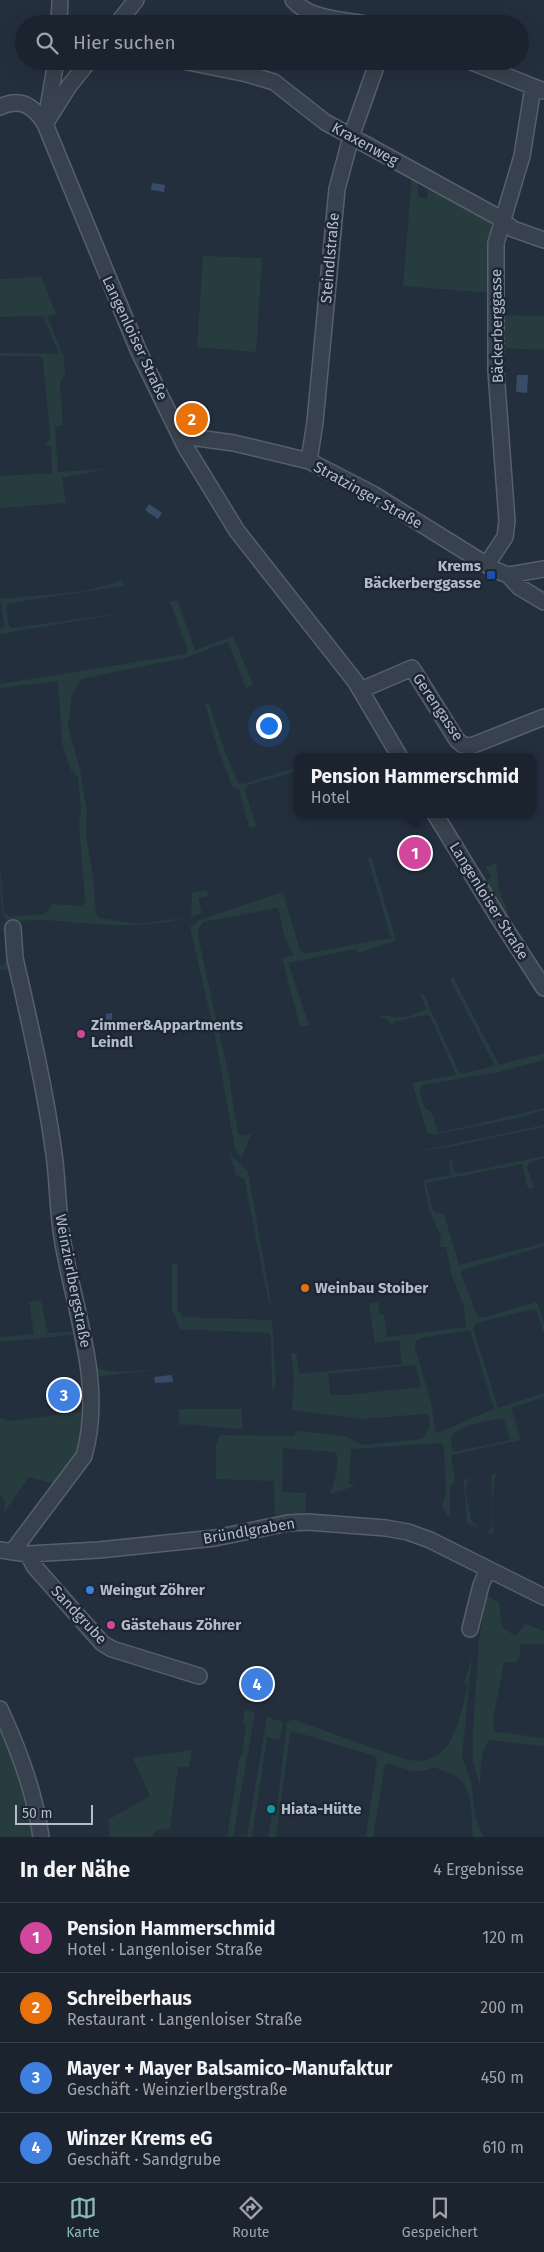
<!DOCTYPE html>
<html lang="de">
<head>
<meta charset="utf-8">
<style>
  body { margin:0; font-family:"Fira Sans",sans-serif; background:#282f3a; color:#f1f3f6 }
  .scale { position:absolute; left:15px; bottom:12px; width:78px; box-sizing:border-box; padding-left:5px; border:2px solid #b4bcc9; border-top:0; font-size:14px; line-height:18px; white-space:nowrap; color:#b4bcc9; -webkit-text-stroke:4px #1d2633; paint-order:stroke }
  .you { position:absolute; left:268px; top:725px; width:18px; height:18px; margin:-12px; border:4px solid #fff; border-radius:50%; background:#1a73e8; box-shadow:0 0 0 8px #1a73e833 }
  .badge { display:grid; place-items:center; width:32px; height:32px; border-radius:50%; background:#8bbbb9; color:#fff; font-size:16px; font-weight:700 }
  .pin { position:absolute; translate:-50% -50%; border:2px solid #fff; box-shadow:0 1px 5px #0006 }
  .popup { position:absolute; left:294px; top:753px; width:242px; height:65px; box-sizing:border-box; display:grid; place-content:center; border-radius:10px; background:#1b232e; filter:drop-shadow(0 1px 4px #0005); font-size:16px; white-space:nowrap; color:#a0a4aa }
  .popup b { font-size:19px; color:#f1f3f6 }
  .popup::after { content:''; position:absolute; left:50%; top:100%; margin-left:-10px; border:10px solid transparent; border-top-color:#1b232e }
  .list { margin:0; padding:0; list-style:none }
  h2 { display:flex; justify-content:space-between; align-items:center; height:65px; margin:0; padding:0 20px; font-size:21px }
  h2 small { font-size:16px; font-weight:400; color:#a0a4aa }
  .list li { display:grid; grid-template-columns:32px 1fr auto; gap:15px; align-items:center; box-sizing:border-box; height:70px; padding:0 20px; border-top:1px solid #39404a }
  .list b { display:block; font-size:19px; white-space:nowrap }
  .list p { margin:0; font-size:16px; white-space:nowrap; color:#a0a4aa }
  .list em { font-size:16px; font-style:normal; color:#a0a4aa }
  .icon { flex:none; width:28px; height:28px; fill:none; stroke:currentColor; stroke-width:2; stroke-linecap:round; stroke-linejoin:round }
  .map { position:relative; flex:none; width:544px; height:1837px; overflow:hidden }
  .search { position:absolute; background:#1b232e; box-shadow:0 5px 20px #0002; left:15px; right:15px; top:15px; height:55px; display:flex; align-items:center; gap:12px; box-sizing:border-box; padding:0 18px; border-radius:28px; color:#a0a4aa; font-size:19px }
  .sheet { height:345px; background:#1b232e }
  nav { display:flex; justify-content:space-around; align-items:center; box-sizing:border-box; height:70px; border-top:1px solid #39404a; background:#1b232e; font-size:14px; color:#a0a4aa }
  nav a { display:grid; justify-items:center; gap:2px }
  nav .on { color:#8bbbb9 }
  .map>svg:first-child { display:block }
  .green { fill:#263c3f; fill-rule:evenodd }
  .water { fill:#394c67 }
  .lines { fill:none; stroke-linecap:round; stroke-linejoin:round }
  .minor-casing { stroke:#565f6c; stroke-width:18 }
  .minor { stroke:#38414e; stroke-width:15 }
  .transit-dot { fill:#1a4fb4; stroke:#1d2633; stroke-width:2 }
  .hotel-dot { fill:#d1479c; stroke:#1d2633; stroke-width:2 }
  .food-dot { fill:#e8710a; stroke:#1d2633; stroke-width:2 }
  .shop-dot { fill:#3f7fe0; stroke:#1d2633; stroke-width:2 }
  .culture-dot { fill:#0f9aa8; stroke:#1d2633; stroke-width:2 }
  .labels { text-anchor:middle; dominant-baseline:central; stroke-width:5; stroke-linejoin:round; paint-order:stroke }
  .street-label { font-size:15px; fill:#b4bcc9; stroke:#1d2633 }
  .poi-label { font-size:15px; font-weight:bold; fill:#b4bcc9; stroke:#1d2633; text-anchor:start }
</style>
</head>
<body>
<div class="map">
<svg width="544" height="1837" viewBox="0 0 544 1837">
  <rect width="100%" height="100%" fill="#242f3e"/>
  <path class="green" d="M412,175L418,178V197L427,199L428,188L475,213L486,215L492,224L487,257L491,293L403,286Z
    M203,256L262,258L256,352L197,347Z
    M41,277L56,314L47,316L64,357L65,374L60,382L63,425L55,427L58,472L106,469L62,478L66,503L0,508V476L52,473L51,447L45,444L49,441L50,434L43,359L39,356H0V353L59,354L43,316L0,317V279Z
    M500,315L544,316V350L500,348Z
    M122,580L124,586L9,603L6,607L9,626L12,628L130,612L0,634V629L5,628L0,599L87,591Z
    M177,600L195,650L233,636L253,685L246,688L228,642L188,657L82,679L72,695L68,726L80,769L87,812L86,835L93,876L96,914L99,918L138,924L191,917L192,893L207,890L208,896L198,898L202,913C146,932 101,924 45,920C32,919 18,923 6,920C0,911 0,879 0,865L4,912L10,917L45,914L52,904L81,906L85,901L79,823L81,810L78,777L71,770L62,743L58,681L0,688V684L186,654L188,650L170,602Z
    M209,703L225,752L238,783L243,784L297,767V771L246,786L245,791L256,825L255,828L249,827L239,789L232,786L217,746L205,704Z
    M371,856L396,941L358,953L356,949L288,963L309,1025L300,1027L282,958L294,955L285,939L278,908L203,922L199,928L198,937L229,1077L238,1133L241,1136L251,1134L242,1157L236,1151L234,1143L215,1036L190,927L199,920L283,892L300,950L304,954L391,938L368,859Z
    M496,863L499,890L508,913L503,914L484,885L491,876L486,867Z
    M0,926L7,934L13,969L0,970V966L4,965L7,959L4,934Z
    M453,977L499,1065L544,1053V1060L498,1072L422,1085L419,1091L425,1108L432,1113L438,1133L544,1108V1110L518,1118L438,1134H428L412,1083L456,1075L430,1016L425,1015L394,1022L392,1025L387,1019L378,1017L389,1015L395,1018L410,1016L426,1009L420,994L423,993L460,1074L495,1066L450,979Z
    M544,1125V1127L450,1147L415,1152Z
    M228,1148L232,1156L248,1171L271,1303L269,1304L244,1178L236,1176Z
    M544,1156V1158L531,1162L527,1167L534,1188L530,1189L527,1186L522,1164L426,1183L432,1208L435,1212L443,1214L445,1218L459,1265L544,1243V1246L463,1270L461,1274L476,1313L480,1317H486L537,1302L544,1323V1334L537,1311L533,1309L476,1323L473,1328L498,1408L544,1393V1397L511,1408L521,1440L451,1455L455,1482L450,1485V1518L442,1508L446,1492L444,1446L441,1443L351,1449L349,1483L355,1486L330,1494C334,1484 341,1462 335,1452L283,1448L282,1492L306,1493L305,1514L275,1515L274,1481L216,1479V1445L220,1435L294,1436L297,1431L345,1436L363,1445L422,1439C429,1432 430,1426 429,1416L425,1414L362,1419L292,1410L294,1375L291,1353H296L299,1374L402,1364L399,1340L375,1343L369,1304L378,1302L380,1315H384L387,1337L466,1327L464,1306L452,1276L446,1247H440L441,1237L429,1209L423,1180L451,1175L449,1160H452L453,1170L457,1174ZM470,1330L494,1409L440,1432H436L431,1402L415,1348L416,1341L421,1338ZM413,1365L416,1367L421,1387L347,1395H331L328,1374ZM504,1418L510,1440L453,1452C452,1447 450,1440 452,1436C455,1427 494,1419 504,1418Z
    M172,1264H178L177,1309L183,1317L272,1320L276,1386L272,1390L271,1338L269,1333L180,1329L172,1309Z
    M79,1299L89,1327L95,1363L99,1369L118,1372L162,1369L94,1377Z
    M41,1301L48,1333L79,1331L82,1334L0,1342V1337L34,1334L29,1302Z
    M179,1409H242V1429C221,1429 201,1423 179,1425Z
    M86,1411L84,1445L59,1485L29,1477L4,1513L5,1503L0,1494V1418L10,1421Z
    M496,1473C493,1493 489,1514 494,1535L488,1532L491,1529L492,1474Z
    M469,1478C462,1491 470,1506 471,1520L480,1529L467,1523L464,1480Z
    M486,1595L499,1603L502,1627L515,1636L525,1624L544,1631V1644H520V1656L516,1662H504L494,1714L493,1729L496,1732L544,1738V1746L490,1740C479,1751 481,1773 480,1787L473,1761V1730L479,1641Z
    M472,1658L462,1756L471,1782L476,1819L483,1837H473C471,1820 474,1788 458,1778C451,1773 441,1770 433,1767C419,1776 404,1768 389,1764L385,1765L384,1770L373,1837H366L377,1759L375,1756L292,1731L290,1734L276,1837H268L272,1815L276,1816L287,1723L292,1719L404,1759C454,1771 458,1720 468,1685L464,1683Z
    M245,1709L255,1713L233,1837H227L240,1756H242L246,1725L243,1724Z
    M267,1717L283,1722L280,1739L267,1737L252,1837H247Z
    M0,1721L24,1779L37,1837H0Z
    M192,1750L189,1767H178L170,1829L157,1830L151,1837H110L108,1820L150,1796L133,1758Z"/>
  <path class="water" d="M152,183L165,185L164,192L151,190Z
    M517,375H528L527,393L516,392Z
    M149,504L162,513L158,519L145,510Z
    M112,1013V1029H106V1014Z
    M172,1375L173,1382L155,1383L154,1377Z"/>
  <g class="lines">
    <defs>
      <path id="minor" d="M293,0C309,19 343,20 366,24
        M59,24L60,0
        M117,24L136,0
        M183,61L247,74L274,82L325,122L496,216L513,229L544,240
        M469,61L544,91
        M0,107C20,97 34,106 45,124L139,352L185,446L237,531L355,681L400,757
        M47,114L56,61
        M45,124L69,86L89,61
        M182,439L190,437L234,443L309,461L373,494L495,570L508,575L544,569
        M309,461L315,422L337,189L351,137L378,61
        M487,564L505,537L507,521L496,371V243L522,156L533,87
        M508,575L519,587L544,602
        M361,690L412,668L457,740L463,745L471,746L544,717
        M435,814L498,917L544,988
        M0,1550L28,1554L99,1550L215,1538L288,1523L308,1522L386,1528L408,1532L430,1540L544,1597
        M12,1552L84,1456C105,1382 73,1309 62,1237C57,1207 58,1177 53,1147C44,1083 29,1020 15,958L13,928
        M28,1554L34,1566L102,1643L112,1649L199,1676
        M470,1629L481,1585L488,1569
        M0,1709C19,1750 35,1792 41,1837"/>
    </defs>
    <use href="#minor" class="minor-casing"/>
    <use href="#minor" class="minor"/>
  </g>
  <rect class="transit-dot" x="486" y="570" width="10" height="10" rx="2.5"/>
  <g class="hotel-dot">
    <circle cx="81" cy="1034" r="5"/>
    <circle cx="111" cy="1625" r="5"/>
  </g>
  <circle class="food-dot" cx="305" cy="1288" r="5"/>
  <circle class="shop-dot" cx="90" cy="1590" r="5"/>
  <circle class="culture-dot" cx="271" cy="1809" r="5"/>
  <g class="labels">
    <g class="street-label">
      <text transform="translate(365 144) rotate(29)">Kraxenweg</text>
      <text transform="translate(330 258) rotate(-85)">Steindlstraße</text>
      <text transform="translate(497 326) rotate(-91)">Bäckerberggasse</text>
      <text transform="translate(135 338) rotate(65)">Langenloiser Straße</text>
      <text transform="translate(368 495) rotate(29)">Stratzinger Straße</text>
      <text transform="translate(438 707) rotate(56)">Gerengasse</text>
      <text transform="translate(489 901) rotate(58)">Langenloiser Straße</text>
      <text transform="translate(73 1281) rotate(79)">Weinzierlbergstraße</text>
      <text transform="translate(249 1531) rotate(-10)">Bründlgraben</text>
      <text transform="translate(79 1615) rotate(47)">Sandgrube</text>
    </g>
    <g class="poi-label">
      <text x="481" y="566" text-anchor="end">Krems<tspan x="481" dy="17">Bäckerberggasse</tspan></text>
      <text x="91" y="1025">Zimmer&amp;Appartments<tspan x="91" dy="17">Leindl</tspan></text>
      <text x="315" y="1288">Weinbau Stoiber</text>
      <text x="100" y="1590">Weingut Zöhrer</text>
      <text x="121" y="1625">Gästehaus Zöhrer</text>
      <text x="281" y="1809">Hiata-Hütte</text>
    </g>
  </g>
</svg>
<div class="scale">50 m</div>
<div class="you"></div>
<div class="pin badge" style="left:415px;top:853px;background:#d1479c">1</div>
<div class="popup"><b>Pension Hammerschmid</b>Hotel</div>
<div class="pin badge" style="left:192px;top:419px;background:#e8710a">2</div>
<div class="pin badge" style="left:64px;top:1395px;background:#3f7fe0">3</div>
<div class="pin badge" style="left:257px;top:1684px;background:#3f7fe0">4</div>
<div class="search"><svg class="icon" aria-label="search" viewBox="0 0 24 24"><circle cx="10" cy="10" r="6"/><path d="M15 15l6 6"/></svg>Hier suchen</div>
</div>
<section class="sheet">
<h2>In der Nähe<small>4 Ergebnisse</small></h2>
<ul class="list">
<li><span class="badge" style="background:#d1479c">1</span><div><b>Pension Hammerschmid</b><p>Hotel · Langenloiser Straße</p></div><em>120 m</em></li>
<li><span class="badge" style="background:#e8710a">2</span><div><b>Schreiberhaus</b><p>Restaurant · Langenloiser Straße</p></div><em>200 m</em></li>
<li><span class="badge" style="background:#3f7fe0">3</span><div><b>Mayer + Mayer Balsamico-Manufaktur</b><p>Geschäft · Weinzierlbergstraße</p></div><em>450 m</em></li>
<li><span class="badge" style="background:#3f7fe0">4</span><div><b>Winzer Krems eG</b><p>Geschäft · Sandgrube</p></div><em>610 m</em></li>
</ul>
</section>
<nav>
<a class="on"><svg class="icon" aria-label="map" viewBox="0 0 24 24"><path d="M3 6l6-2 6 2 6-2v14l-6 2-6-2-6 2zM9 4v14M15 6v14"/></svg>Karte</a>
<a><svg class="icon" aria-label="directions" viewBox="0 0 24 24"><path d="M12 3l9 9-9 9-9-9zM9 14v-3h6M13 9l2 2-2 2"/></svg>Route</a>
<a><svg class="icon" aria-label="saved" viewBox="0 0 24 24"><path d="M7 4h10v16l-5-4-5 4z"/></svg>Gespeichert</a>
</nav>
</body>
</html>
